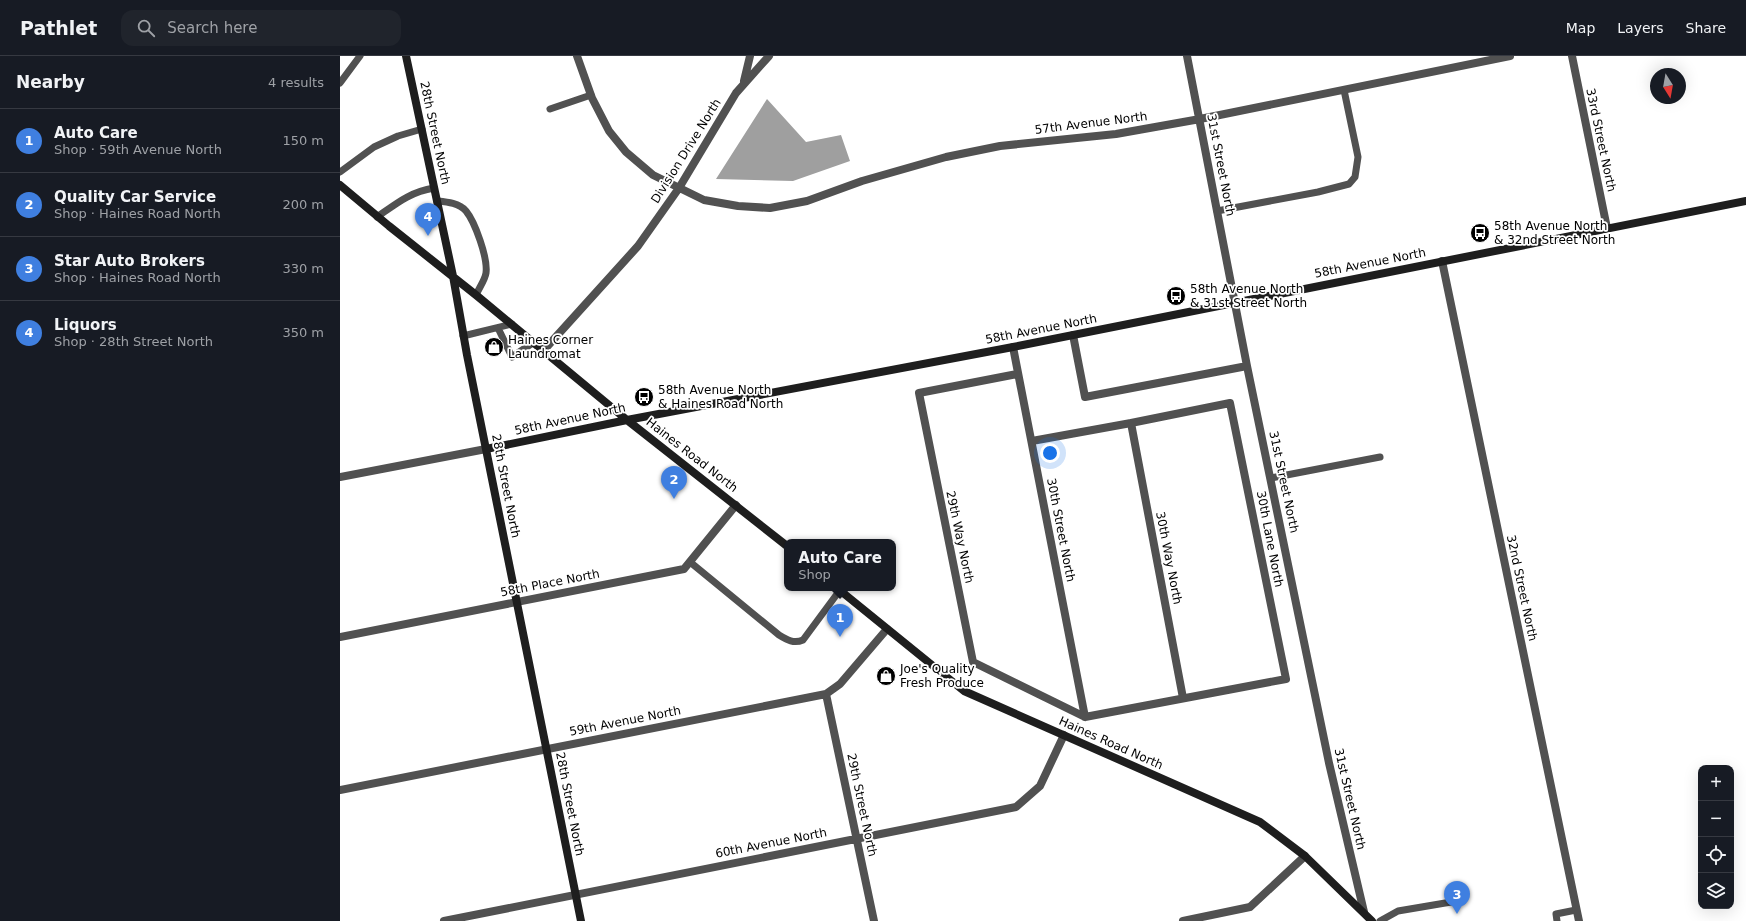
<!DOCTYPE html>
<html lang="en">
<head>
<meta charset="utf-8">
<style>
  body { margin:0; font-family:"DejaVu Sans",sans-serif; background:#20242c; color:#f1f3f6 }
  .controls { position:absolute; right:12px; bottom:12px; display:grid; overflow:hidden; border-radius:8px; box-shadow:0 4px 16px #0002 }
  .controls button { width:36px; height:36px; display:grid; place-items:center; padding:0; border:0; border-bottom:1px solid #363941; background:#171b24; color:#f1f3f6; font:20px sans-serif }
  .compass { position:absolute; left:1310px; top:12px; width:36px; height:36px; border-radius:50%; background:#171b24; box-shadow:0 4px 16px #0002; rotate:169deg }
  .you { position:absolute; left:710px; top:397px; width:14px; height:14px; margin:-10px; border:3px solid #fff; border-radius:50%; background:#1a73e8; box-shadow:0 0 0 6px #1a73e833 }
  .badge { display:grid; place-items:center; width:26px; height:26px; border-radius:50%; background:#db2777; color:#fff; font-size:13px; font-weight:700 }
  .pin { position:absolute; translate:-50% -33px; filter:drop-shadow(0 1px 2px #0008) }
  .pin::after { content:''; position:absolute; top:21px; width:14px; height:12px; background:inherit; clip-path:polygon(0 0,100% 0,50% 100%) }
  .popup { position:absolute; left:444px; top:483px; width:112px; height:52px; box-sizing:border-box; display:grid; place-content:center; border-radius:8px; background:#171b24; filter:drop-shadow(0 1px 3px #0005); font-size:13px; white-space:nowrap; color:#9ea1a6 }
  .popup b { font-size:15px; color:#f1f3f6 }
  .popup::after { content:''; position:absolute; left:50%; top:100%; margin-left:-8px; border:8px solid transparent; border-top-color:#171b24 }
  .list { margin:0; padding:0; list-style:none }
  h2 { display:flex; justify-content:space-between; align-items:center; height:52px; margin:0; padding:0 16px; font-size:17px }
  h2 small { font-size:13px; font-weight:400; color:#9ea1a6 }
  .list li { display:grid; grid-template-columns:26px 1fr auto; gap:12px; align-items:center; box-sizing:border-box; height:64px; padding:0 16px; border-top:1px solid #363941 }
  .list b { display:block; font-size:15px; white-space:nowrap }
  .list p { margin:0; font-size:13px; white-space:nowrap; color:#9ea1a6 }
  .list em { font-size:13px; font-style:normal; color:#9ea1a6 }
  .icon { flex:none; width:22px; height:22px; fill:none; stroke:currentColor; stroke-width:2; stroke-linecap:round; stroke-linejoin:round }
  .map { position:relative; flex:none; width:1406px; height:865px; overflow:hidden }
  header { display:flex; align-items:center; gap:24px; box-sizing:border-box; height:56px; padding:0 20px; background:#171b24; border-bottom:1px solid #363941 }
  header strong { font-size:19px }
  nav { display:flex; gap:22px; margin-inline-start:auto; font-size:14px }
  .search { width:280px; height:36px; background:#20242c; display:flex; align-items:center; gap:10px; box-sizing:border-box; padding:0 14px; border-radius:12px; color:#9ea1a6; font-size:15px }
  main { display:flex }
  aside { flex:1; background:#171b24 }
  .map>svg:first-child { display:block }
  .water { fill:#9f9f9f }
  .lines { fill:none; stroke-linecap:round; stroke-linejoin:round }
  .lane { stroke:#515151; stroke-width:7 }
  .street { stroke:#515151; stroke-width:8 }
  .secondary { stroke:#1e1e1e; stroke-width:8 }
  .labels { text-anchor:middle; dominant-baseline:central; stroke-width:3.5; stroke-linejoin:round; paint-order:stroke }
  .street-label { font-size:12px; fill:#000; stroke:#fff }
  .poi-label { font-size:12px; fill:#000; stroke:#fff; text-anchor:start }
</style>
</head>
<body>
<header>
<strong>Pathlet</strong>
<div class="search"><svg class="icon" aria-label="search" viewBox="0 0 24 24"><circle cx="10" cy="10" r="6"/><path d="M15 15l6 6"/></svg>Search here</div>
<nav><a>Map</a><a>Layers</a><a>Share</a></nav>
</header>
<main>
<aside>
<h2>Nearby<small>4 results</small></h2>
<ul class="list">
<li><span class="badge" style="background:#3f7fe0">1</span><div><b>Auto Care</b><p>Shop · 59th Avenue North</p></div><em>150 m</em></li>
<li><span class="badge" style="background:#3f7fe0">2</span><div><b>Quality Car Service</b><p>Shop · Haines Road North</p></div><em>200 m</em></li>
<li><span class="badge" style="background:#3f7fe0">3</span><div><b>Star Auto Brokers</b><p>Shop · Haines Road North</p></div><em>330 m</em></li>
<li><span class="badge" style="background:#3f7fe0">4</span><div><b>Liquors</b><p>Shop · 28th Street North</p></div><em>350 m</em></li>
</ul>
</aside>
<div class="map">
<svg width="1406" height="865" viewBox="0 0 1406 865">
  <rect width="100%" height="100%" fill="#fff"/>
  <path class="water" d="M427,43L466,86L501,79L510,105L453,125L376,123Z"/>
  <g class="lines">
    <path class="lane" d="M0,27L20,0
      M210,53L251,39
      M0,116L34,91L58,80L82,73
      M97,145C107,146 119,147 126,155C135,166 148,202 146,217C145,224 139,232 136,239
      M877,155L978,136L1009,128L1015,121L1018,101L1004,34
      M37,161C57,147 70,136 94,132
      M158,272L172,301L194,286
      M123,280L172,268
      M931,422L1040,401
      M350,506L439,579C447,584 454,588 463,584L500,534
      M1040,865L1058,855L1123,844
      M1217,865L1216,858L1236,854"/>
    <path class="street" d="M237,0L252,42L269,75L286,96L313,119L364,144L398,150L430,152L467,145L522,125L606,101L660,90L776,78L860,63L1170,0
      M847,0L907,310L989,707L1024,856
      M1232,0L1267,172
      M404,25L410,0
      M1102,205L1239,865
      M733,279L745,341L907,310
      M673,291L745,661
      M204,294L298,190L339,132L396,37L429,0
      M677,318L579,337L633,606L745,661
      M791,367L843,642
      M692,385L791,367L890,347L946,623L745,661
      M0,421L146,393
      M0,581L344,513L396,449
      M486,638L534,865
      M0,734L486,638L500,628L547,573
      M104,865L676,751L700,730L724,679
      M843,865L910,851L965,800"/>
    <path class="secondary" d="M66,0L113,220L127,299L241,865
      M0,129L49,170L136,239L287,364L447,490
      M146,393L287,364L673,291L1406,145
      M497,532L624,635L920,766L965,800L1032,865"/>
  </g>
  <defs>
    <symbol id="bus-disc" viewBox="-11 -11 22 22"><circle r="9.5" fill="#000" stroke="#fff"/><path d="M-5-6H5V4H4V6H2V4H-2V6H-4V4H-5ZM-3.5-4V0h7V-4ZM-3.5 1.2v1.5H-2V1.2ZM2 1.2v1.5H3.5V1.2Z" fill="#fff"/></symbol>
    <symbol id="shop-disc" viewBox="-11 -11 22 22"><circle r="9.5" fill="#000" stroke="#fff"/><path d="M-5-2.5h2.3a2.7 3.5 0 0 1 5.4 0H5L5.5 6h-11ZM-1.5-2.5h3a1.5 2.3 0 0 0-3 0Z" fill="#fff"/></symbol>
  </defs>
  <g fill-rule="evenodd">
    <use href="#bus-disc" x="1129" y="166" width="22" height="22"/>
    <use href="#bus-disc" x="825" y="229" width="22" height="22"/>
    <use href="#shop-disc" x="143" y="280" width="22" height="22"/>
    <use href="#bus-disc" x="293" y="330" width="22" height="22"/>
    <use href="#shop-disc" x="535" y="609" width="22" height="22"/>
  </g>
  <g class="labels">
    <g class="street-label">
      <text transform="translate(751 67) rotate(-7)">57th Avenue North</text>
      <text transform="translate(95 77) rotate(78)">28th Street North</text>
      <text transform="translate(1261 84) rotate(78)">33rd Street North</text>
      <text transform="translate(346 95) rotate(-58)">Division Drive North</text>
      <text transform="translate(881 109) rotate(79)">31st Street North</text>
      <text transform="translate(1030 207) rotate(-11)">58th Avenue North</text>
      <text transform="translate(701 273) rotate(-11)">58th Avenue North</text>
      <text transform="translate(230 363) rotate(-12)">58th Avenue North</text>
      <text transform="translate(352 399) rotate(38)">Haines Road North</text>
      <text transform="translate(944 426) rotate(78)">31st Street North</text>
      <text transform="translate(166 430) rotate(79)">28th Street North</text>
      <text transform="translate(721 474) rotate(79)">30th Street North</text>
      <text transform="translate(620 481) rotate(78)">29th Way North</text>
      <text transform="translate(930 483) rotate(79)">30th Lane North</text>
      <text transform="translate(829 502) rotate(79)">30th Way North</text>
      <text transform="translate(210 527) rotate(-11)">58th Place North</text>
      <text transform="translate(1182 532) rotate(78)">32nd Street North</text>
      <text transform="translate(285 665) rotate(-11)">59th Avenue North</text>
      <text transform="translate(771 687) rotate(24)">Haines Road North</text>
      <text transform="translate(1010 743) rotate(77)">31st Street North</text>
      <text transform="translate(230 748) rotate(79)">28th Street North</text>
      <text transform="translate(522 749) rotate(78)">29th Street North</text>
      <text transform="translate(431 787) rotate(-11)">60th Avenue North</text>
    </g>
    <g class="poi-label">
      <text x="1154" y="170">58th Avenue North<tspan x="1154" dy="14">&amp; 32nd Street North</tspan></text>
      <text x="850" y="233">58th Avenue North<tspan x="850" dy="14">&amp; 31st Street North</tspan></text>
      <text x="168" y="284">Haines Corner<tspan x="168" dy="14">Laundromat</tspan></text>
      <text x="318" y="334">58th Avenue North<tspan x="318" dy="14">&amp; Haines Road North</tspan></text>
      <text x="560" y="613">Joe's Quality<tspan x="560" dy="14">Fresh Produce</tspan></text>
    </g>
  </g>
</svg>
<div class="controls">
<button>+</button>
<button>−</button>
<button><svg class="icon" aria-label="locate" viewBox="0 0 24 24"><circle cx="12" cy="12" r="6"/><path d="M12 2v4M12 18v4M2 12h4M18 12h4"/></svg></button>
<button><svg class="icon" aria-label="layers" viewBox="0 0 24 24"><path d="M12 4l9 5-9 5-9-5zM3 14l9 5 9-5"/></svg></button>
</div>
<svg class="compass" viewBox="-18 -18 36 36"><path d="M0-13l5 13h-10z" fill="#e53935"/><path d="M0 13l5-13h-10z" fill="#9ea1a6"/></svg>
<div class="you"></div>
<div class="pin badge" style="left:500px;top:581px;background:#3f7fe0">1</div>
<div class="popup"><b>Auto Care</b>Shop</div>
<div class="pin badge" style="left:334px;top:443px;background:#3f7fe0">2</div>
<div class="pin badge" style="left:1117px;top:858px;background:#3f7fe0">3</div>
<div class="pin badge" style="left:88px;top:180px;background:#3f7fe0">4</div>
</div>
</main>
</body>
</html>
